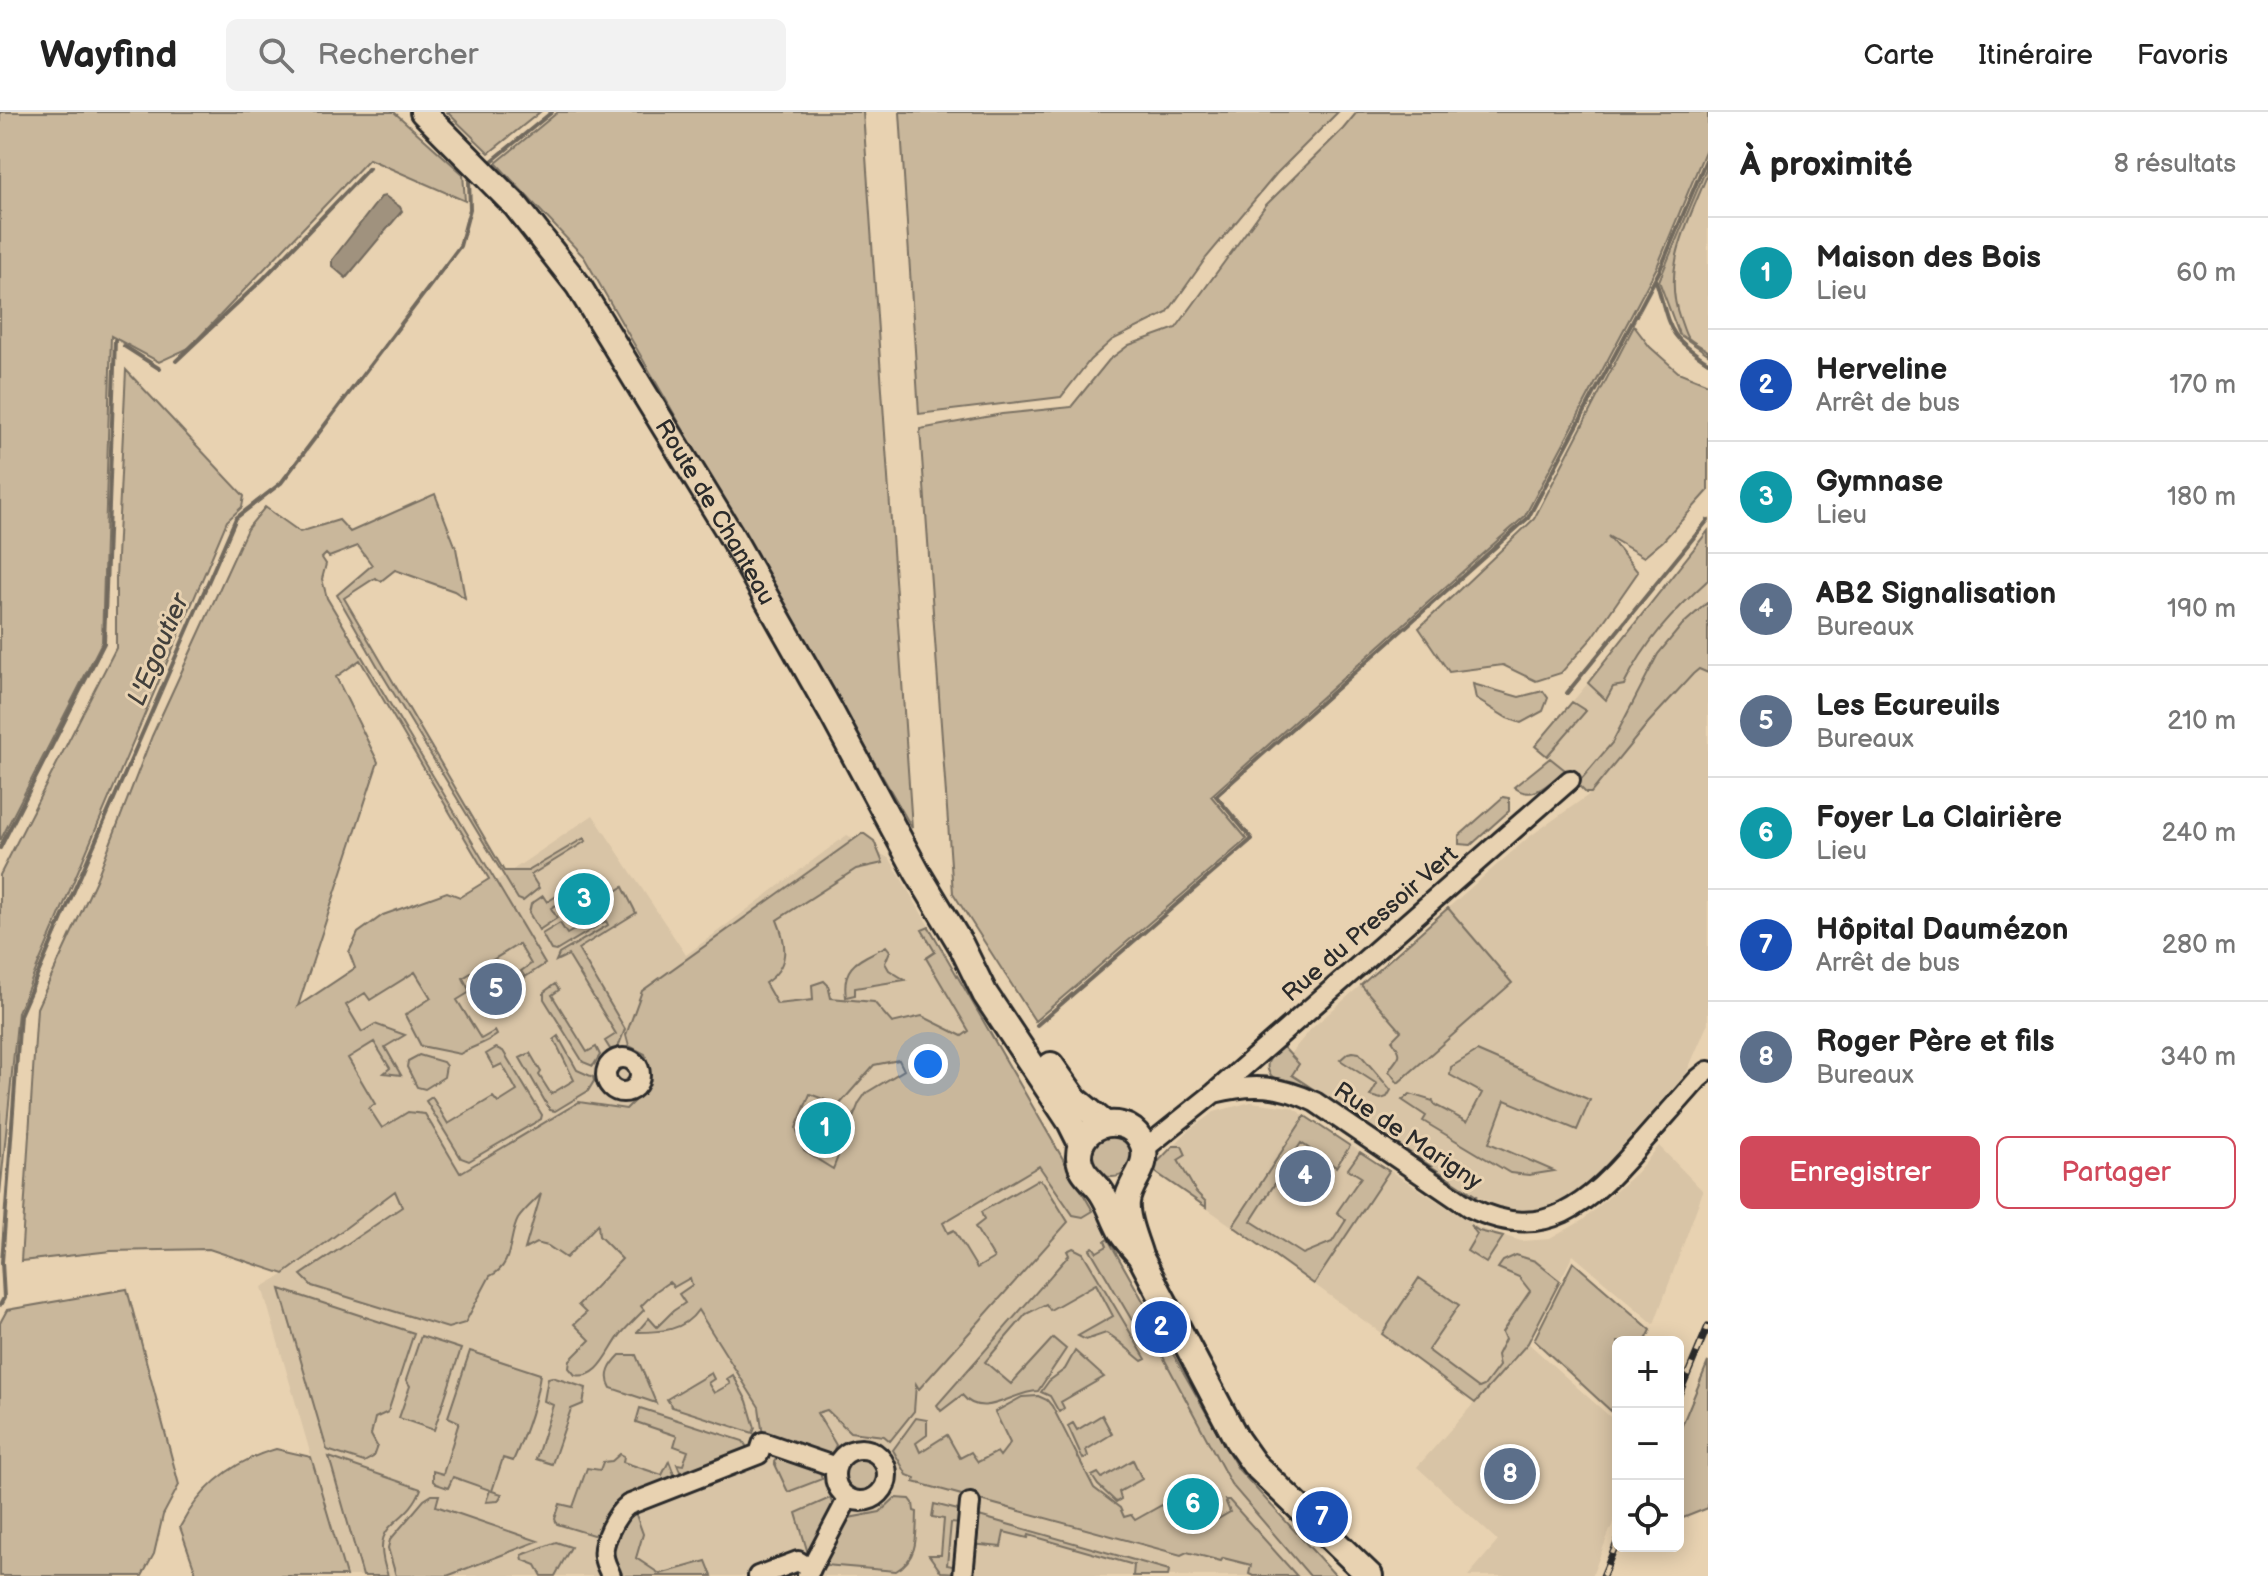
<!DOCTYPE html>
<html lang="fr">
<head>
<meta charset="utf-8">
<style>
  body { margin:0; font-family:"Balsamiq Sans",sans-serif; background:#f2f2f2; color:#222 }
  .controls { position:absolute; right:24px; bottom:24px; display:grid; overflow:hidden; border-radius:12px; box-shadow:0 4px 20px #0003 }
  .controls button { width:72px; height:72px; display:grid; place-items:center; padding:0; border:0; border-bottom:2px solid #e0e0e0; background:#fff; color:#222; font:40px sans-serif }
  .you { position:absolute; left:928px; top:952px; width:28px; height:28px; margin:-20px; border:6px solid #fff; border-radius:50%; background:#1a73e8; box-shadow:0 0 0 12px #1a73e833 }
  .badge { display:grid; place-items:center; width:52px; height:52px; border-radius:50%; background:#d1495b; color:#fff; font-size:26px; font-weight:700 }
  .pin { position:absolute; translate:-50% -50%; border:4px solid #fff; box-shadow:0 2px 8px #0006 }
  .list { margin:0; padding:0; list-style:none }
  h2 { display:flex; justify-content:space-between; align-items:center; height:104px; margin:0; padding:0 32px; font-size:34px }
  h2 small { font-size:26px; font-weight:400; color:#767676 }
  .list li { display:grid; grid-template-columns:52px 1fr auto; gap:24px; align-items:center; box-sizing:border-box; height:112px; padding:0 32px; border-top:2px solid #e0e0e0 }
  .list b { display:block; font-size:30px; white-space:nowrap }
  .list p { margin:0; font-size:26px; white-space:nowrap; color:#767676 }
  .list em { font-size:26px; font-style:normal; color:#767676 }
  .actions { display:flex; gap:16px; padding:24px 32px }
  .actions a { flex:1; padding:18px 0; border:2px solid #d1495b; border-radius:12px; text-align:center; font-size:28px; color:#d1495b }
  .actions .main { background:#d1495b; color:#fff }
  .icon { flex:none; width:44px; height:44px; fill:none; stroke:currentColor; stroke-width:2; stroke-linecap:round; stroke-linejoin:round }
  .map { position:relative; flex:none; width:1708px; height:1464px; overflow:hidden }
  header { display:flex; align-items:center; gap:48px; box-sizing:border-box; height:112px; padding:0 40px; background:#fff; border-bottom:2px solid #e0e0e0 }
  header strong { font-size:38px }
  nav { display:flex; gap:44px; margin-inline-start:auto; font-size:28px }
  .search { width:560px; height:72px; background:#f2f2f2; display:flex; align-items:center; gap:20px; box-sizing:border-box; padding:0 28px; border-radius:12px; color:#767676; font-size:30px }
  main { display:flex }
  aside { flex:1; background:#fff }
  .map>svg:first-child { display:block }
  .built { fill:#d8c4a6 }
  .green { fill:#c9b79b; stroke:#7a7163; stroke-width:2; fill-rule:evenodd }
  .water { fill:#a0927e; stroke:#71695d; stroke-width:2 }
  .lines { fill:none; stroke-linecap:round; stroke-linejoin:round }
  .stream { stroke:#71695d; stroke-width:4 }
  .minor-casing { stroke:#2b2b2b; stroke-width:24 }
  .major-casing { stroke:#2b2b2b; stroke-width:30 }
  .minor { stroke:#e8d2b1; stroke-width:18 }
  .major { stroke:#e8d2b1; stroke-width:24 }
  .rail-casing { stroke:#2b2b2b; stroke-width:7 }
  .rail { stroke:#e8d2b1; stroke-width:4; stroke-dasharray:12; stroke-linecap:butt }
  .labels { text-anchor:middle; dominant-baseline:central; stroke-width:6; stroke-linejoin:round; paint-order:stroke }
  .street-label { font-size:24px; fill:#2b2b2b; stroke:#e8d2b1 }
  .water-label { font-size:26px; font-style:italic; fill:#42403c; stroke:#e8d2b1 }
</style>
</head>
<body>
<header>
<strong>Wayfind</strong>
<div class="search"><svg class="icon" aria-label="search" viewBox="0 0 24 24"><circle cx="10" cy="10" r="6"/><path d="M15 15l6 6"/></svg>Rechercher</div>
<nav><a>Carte</a><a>Itinéraire</a><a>Favoris</a></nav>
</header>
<main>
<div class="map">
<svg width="1708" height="1464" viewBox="0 0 1708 1464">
  <rect width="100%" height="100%" fill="#e8d2b1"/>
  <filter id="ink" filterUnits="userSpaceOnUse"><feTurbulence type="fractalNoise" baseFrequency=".0125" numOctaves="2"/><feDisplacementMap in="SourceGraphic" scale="16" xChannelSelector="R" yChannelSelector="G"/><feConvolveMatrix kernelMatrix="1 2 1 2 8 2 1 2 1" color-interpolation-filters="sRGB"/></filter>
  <g filter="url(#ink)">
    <path class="built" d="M1708,52V242L1679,222L1659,169Z
      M1708,421V911L1686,962L1591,1069L1571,1084L1551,1094L1528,1098L1504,1097L1476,1084L1344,995L1279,955L1311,917L1475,772L1529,725L1590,682L1535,634L1616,538Z
      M593,703L686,843L847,723L890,747L1093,1097L1238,1357L1336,1464H346L262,1175L288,1160L395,1079L294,907Z
      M1251,990L1291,995L1479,1116L1521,1129L1550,1127L1583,1108L1636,1061L1659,1034L1703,1079L1654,1212L1573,1143L1528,1231L1618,1312V1398L1592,1464H1468L1498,1429L1417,1355L1475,1290L1314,1172L1151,1057L1189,1018L1214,1000Z"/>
    <path class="green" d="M0,0H394L463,62L465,89L369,47L189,236L159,250L111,224L102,530L0,729Z
      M447,0H540L489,41Z
      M558,0H863L912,716L584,145L496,51Z
      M900,0H1338L1277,61L1206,146L1167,201L1112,228L1090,248L1061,285L919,302Z
      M1357,0H1708V32L1657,155L1525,404L1211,684L1247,727L1035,909L953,781L920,317L1002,302L1071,295L1109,248L1129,233L1176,216L1266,93L1343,17Z
      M1708,52V61C1689,109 1661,155 1680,207C1682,212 1684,220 1687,225C1692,230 1702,235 1708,239V242L1679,222L1659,169Z
      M1634,214L1650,235L1678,260L1708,272V379L1663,429L1644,445L1608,424L1638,460L1593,525L1561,561L1536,569L1503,553L1449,560L1419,516L1534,407Z
      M126,258L244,384L242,395L227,409L18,900L0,1082V763L116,536V466Z
      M435,382L456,436L465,486L454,479L395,458L381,469L375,466L344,486L504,759H528L584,726L586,729L531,763L539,776L523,789L518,787L382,562L337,483L372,453L358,434L329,445L326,442L322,446L326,452L322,467L327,486L545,852L525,865L521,859L531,852L519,832L463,866L470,880L457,888L481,927L495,919L497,923C485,932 473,934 460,942L421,934L405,903L431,886L415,860L370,888L365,881L346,893L362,920L375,912L405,923L385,935L401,963L384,961L390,956L374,930L348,946L375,992L369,996L382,1016L408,1000L425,1002L460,1061L579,990L626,997C647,975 656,973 645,942L629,934L626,923L642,879L863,721L874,729L883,751L856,757L777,808C787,832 790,855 765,871L777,892L813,888L812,873L824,869L828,873L831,886L874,890L892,911L922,904L962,924L969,919L926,846L935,840L922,818L929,815L1093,1099L1083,1105L1073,1103L1039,1054L943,1111L948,1121L954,1118L977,1156L994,1146L975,1115L984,1108L981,1100L1035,1069L1040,1068L1044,1071L1068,1110L919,1277L916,1272L914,1299L890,1329L884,1324L850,1320L827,1298L817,1301L836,1333L833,1340L825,1343L763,1324L759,1295L698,1198C684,1219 661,1220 637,1220L649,1206L657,1215L673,1199L685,1191L679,1182L692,1173L690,1166L674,1175L669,1170L656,1179L641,1194L644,1198C636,1206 628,1214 621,1222C608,1238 600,1268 575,1263L569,1256L570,1248L590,1228L574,1212L586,1201L578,1193L622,1147L599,1124L598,1112L566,1146L548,1134L536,1131L525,1137L541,1082C534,1090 524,1098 518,1107C508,1125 514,1154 490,1164L465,1211L448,1216L312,1174L301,1163L402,1095L395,1079L284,1162L209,1137L111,1139L21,1149L37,896L96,768L152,624L247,417L265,395L300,420L339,408L350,420ZM360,548L489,767L460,785L447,780L383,803L358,821L349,840L355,856L298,894L378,650L336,565ZM899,948L904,958L866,981L859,991L833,1057L804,1039L796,1016L810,982L839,993L874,953Z
      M1708,419V468C1673,500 1645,530 1624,573L1613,575L1606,588L1588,571Z
      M1708,490V561L1699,557L1693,562L1648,611L1591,681H1586L1577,672L1612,631L1658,542L1682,513Z
      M1473,572L1519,585L1543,579L1548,586L1543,599L1521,611L1507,606L1476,587Z
      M1572,590L1586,599L1547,644L1535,634Z
      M1550,646L1565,658C1550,670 1533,691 1514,675Z
      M1503,685L1509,686V699L1471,733L1459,732V724Z
      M623,775L636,801L578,837L625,917L617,938L610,937L605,929L616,922L568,843L556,849L559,842L608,813L606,809L556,839L551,838L542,822L560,811L567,822L603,801L597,791Z
      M566,778L570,784L551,796L557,806L539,818L529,801L531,792L543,784L547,790Z
      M1448,796L1512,871L1398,971L1389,959C1397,943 1406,947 1392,928L1401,919L1361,873Z
      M886,834L890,839L885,851L889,858L905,868L855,876V883L846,885C841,851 861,848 886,834Z
      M555,872L559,878L552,883L587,940L596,935L600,943L593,954L583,950L544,887V880Z
      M558,924L577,958L593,965L594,969L588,979L555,999L550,998L520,946L530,941L541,960L539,963L551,982L574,968L554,927Z
      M496,936L503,939L542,1003L541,1007L469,1049L461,1046L426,989L432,985L448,1012L493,985L498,991L517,979L502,952L494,956L486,942Z
      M1279,936H1284L1299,952L1292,963L1476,1084L1474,1085L1312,978L1274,966C1261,955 1270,945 1279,936Z
      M1477,939L1590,988L1577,1018L1505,988L1489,1031L1554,1059L1529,1063L1510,1061L1423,1009L1426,1004L1402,988L1410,982L1433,989L1435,993L1467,1010L1482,981L1450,963L1451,955Z
      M1353,940L1359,941L1391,978L1387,985L1381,987L1370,984L1377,972L1340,948L1348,941Z
      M419,943L443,950L446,954L444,965L425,977L417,975L407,955L408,949Z
      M1305,1004L1350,1034L1336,1055L1301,1031L1251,1109L1303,1142L1332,1130L1346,1108L1337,1100L1361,1065L1348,1057L1360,1040L1389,1059L1314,1172L1233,1114Z
      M1091 1044a21 21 0 1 1 42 0a21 21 0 1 1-42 0Z
      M1173,1034H1182L1186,1043L1178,1048L1196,1080L1206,1090V1095L1151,1057Z
      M1470,1113L1479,1119L1503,1125L1486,1151L1467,1139L1477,1122Z
      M1108,1127L1238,1357L1336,1464H1310L1231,1372L1152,1224L1143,1227L1090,1137L1093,1135L1097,1140L1107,1134L1105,1129Z
      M1073,1136L1083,1141L1146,1247L1142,1249C1130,1240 1119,1227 1106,1221L1086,1228L1078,1224L1113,1204L1096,1172L1050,1198L1046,1192L1026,1202L985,1250L1011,1272L1053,1226L1066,1237L1038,1279C1013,1279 983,1309 962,1283L941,1299L937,1293L1069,1143L1067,1139Z
      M1516,1143L1535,1149L1560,1169L1528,1231L1475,1291L1382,1222L1419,1166L1459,1193L1428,1238L1479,1276L1484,1274L1499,1254L1497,1243L1505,1227L1502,1220L1530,1179L1519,1165L1498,1156L1503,1149Z
      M1573,1150L1651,1218L1645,1230H1618V1284L1611,1299L1534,1228Z
      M127,1177L179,1373L163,1403L154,1442L142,1464H0V1211L7,1198Z
      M280,1177L414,1221L388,1300L375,1306L371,1323L377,1334L373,1345L364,1350L327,1338Z
      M421,1224L461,1237L434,1318L399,1306L410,1274L406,1268Z
      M470,1239L540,1262C536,1293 526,1320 513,1349L503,1346L492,1379L502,1382L498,1389L486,1390L490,1378L453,1365L448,1376L436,1372L433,1369V1359L443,1362L459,1310L448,1305Z
      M1075,1239L1104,1265L1061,1290L1064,1296L1059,1300L1050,1284L1041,1280L1049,1269L1065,1257Z
      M620,1243H636L656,1291L611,1276C603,1263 611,1252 620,1243Z
      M1708,1250V1396L1678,1408V1323Z
      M711,1261L714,1267L708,1271L714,1281L730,1272L727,1267L733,1263L747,1289L755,1316L753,1321L672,1295L667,1287Z
      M552,1265L586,1276L583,1292L571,1297L552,1352L536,1347L553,1293L544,1289L548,1266Z
      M1038,1284L1047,1288L1052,1294L1094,1376L1120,1396L1124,1405L1131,1403L1135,1408L1162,1393L1184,1410L1196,1414L1199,1404L1211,1396L1216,1408L1230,1400L1225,1388H1229L1297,1464H1253L1249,1462L1251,1453L1223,1446L1221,1449L1187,1440L1181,1443L914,1370L915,1366L907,1363L893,1338L916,1306L927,1308V1323L916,1331L920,1340L947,1323L960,1346L971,1340L978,1350L997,1340L1000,1344L1010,1331L995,1300L1022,1285Z
      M640,1296L743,1329L748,1337L681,1362L677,1352L683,1353L688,1339L674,1334L677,1324L636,1310Z
      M1102,1303L1112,1322L1086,1338L1088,1344L1083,1347L1068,1314L1073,1311L1077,1318Z
      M276,1337L311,1345L346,1464H197L180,1415C200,1376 233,1349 276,1337Z
      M620,1342L624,1344L623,1350L662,1363L669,1349L675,1365L615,1391L598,1422L593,1423L557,1412L555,1407L560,1392L573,1395L587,1356L600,1358L603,1350L612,1349Z
      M778,1344L819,1356L822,1367L788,1380L774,1350Z
      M329,1345L421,1377C406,1417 367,1406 388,1464H363Z
      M845 1363a17 17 0 1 1 34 0a17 17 0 1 1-34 0Z
      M1133,1348L1142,1367L1119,1380L1121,1387L1116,1390L1098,1373L1092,1364L1098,1361L1102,1366Z
      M432,1383H439L436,1394L538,1429L447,1464H396L388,1436L390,1428L424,1388Z
      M830,1386L835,1397L812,1438H807L796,1401Z
      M895,1386L910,1387L913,1391L914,1399L917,1400C916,1423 919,1446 896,1459L825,1453L823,1450L849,1406L880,1400Z
      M934,1392L962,1399L961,1412L951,1411L947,1453L958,1455V1461L941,1460L929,1443H941L944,1407L932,1405Z
      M635,1400L643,1422L636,1446L660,1462L706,1449L712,1464H621L613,1439L627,1405Z
      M979,1404L1169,1458L1168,1464H1133L1134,1453L1029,1423L1028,1426L1004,1420L1001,1435L971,1432L975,1409Z
      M556,1430L571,1435L555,1464H542L536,1453L523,1448L522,1443Z"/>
    <path class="water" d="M385,84L400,95L402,99L346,166L332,154V148L381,85Z"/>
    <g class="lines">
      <path class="stream" d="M487,53L552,0
        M1656,169C1671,216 1665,222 1708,250
        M124,234L160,257
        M176,249L264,166L369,56
        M1567,581L1708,408
        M0,736L104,531L115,228
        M1037,913L1252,727L1216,684L1528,406L1659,160L1708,43
        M0,1193L4,1186L2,1150L20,903L236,406L281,371L460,134L470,97L469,68L474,64"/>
      <defs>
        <path id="minor" d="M606 963a17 17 0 1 1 34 0a17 17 0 1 1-34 0Z
          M1214,981C1253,971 1279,973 1315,990L1469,1095C1545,1133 1588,1092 1637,1036C1657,1013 1678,990 1698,967L1708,959
          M1144,1037L1214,981L1570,668
          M835 1363a26 26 0 1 1 52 0a26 26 0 1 1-52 0Z
          M611,1464C609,1458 605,1452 604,1445C601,1430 616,1402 628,1393L759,1342L763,1330L836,1355
          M758,1464L798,1449L811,1457
          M807,1464L848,1386
          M963,1464L970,1391"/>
        <g id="major">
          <path id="s1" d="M423,0L516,94L578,173L729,420L831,600L917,760L961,833L985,882L1070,1010L1081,1032"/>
          <path d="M1051,953L1075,987L1105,1012"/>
          <path d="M1140,1144C1136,1129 1125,1107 1127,1090C1129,1070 1150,1055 1143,1033C1130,998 1078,1009 1079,1045C1080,1062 1094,1068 1102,1081C1110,1093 1114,1108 1121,1120C1126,1129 1134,1136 1140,1144L1237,1328L1254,1352L1370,1464"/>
        </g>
      </defs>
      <use href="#minor" class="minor-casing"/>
      <use href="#major" class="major-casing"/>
      <use href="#minor" class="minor"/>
      <use href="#major" class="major"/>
      <defs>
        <path id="rail" d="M1678,1285L1708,1214
          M1603,1464L1618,1428"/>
      </defs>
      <use href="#rail" class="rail-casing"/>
      <use href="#rail" class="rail"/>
    </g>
  </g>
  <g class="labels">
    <g class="street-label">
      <text stroke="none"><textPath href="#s1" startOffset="498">Route de Chanteau</textPath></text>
      <text transform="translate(1370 812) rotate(-41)">Rue du Pressoir Vert</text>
      <text transform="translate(1408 1024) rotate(34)">Rue de Marigny</text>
    </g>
    <g class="water-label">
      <text transform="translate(159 538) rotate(-67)">L'Egoutier</text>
    </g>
  </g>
</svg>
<div class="controls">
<button>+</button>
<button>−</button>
<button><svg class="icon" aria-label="locate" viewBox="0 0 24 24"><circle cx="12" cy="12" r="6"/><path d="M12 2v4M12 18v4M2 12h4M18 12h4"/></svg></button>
</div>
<div class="you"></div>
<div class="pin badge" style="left:825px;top:1016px;background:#0f9aa8">1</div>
<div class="pin badge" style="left:1161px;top:1215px;background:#1a4fb4">2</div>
<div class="pin badge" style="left:584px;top:787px;background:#0f9aa8">3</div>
<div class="pin badge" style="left:1305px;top:1064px;background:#5c6f8a">4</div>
<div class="pin badge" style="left:496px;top:877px;background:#5c6f8a">5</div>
<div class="pin badge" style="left:1193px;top:1392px;background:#0f9aa8">6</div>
<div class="pin badge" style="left:1322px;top:1405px;background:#1a4fb4">7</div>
<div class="pin badge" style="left:1510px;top:1362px;background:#5c6f8a">8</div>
</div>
<aside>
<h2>À proximité<small>8 résultats</small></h2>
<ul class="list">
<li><span class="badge" style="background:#0f9aa8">1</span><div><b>Maison des Bois</b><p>Lieu</p></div><em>60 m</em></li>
<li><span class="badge" style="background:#1a4fb4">2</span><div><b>Herveline</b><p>Arrêt de bus</p></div><em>170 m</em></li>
<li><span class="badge" style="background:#0f9aa8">3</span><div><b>Gymnase</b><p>Lieu</p></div><em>180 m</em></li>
<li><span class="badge" style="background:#5c6f8a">4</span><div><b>AB2 Signalisation</b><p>Bureaux</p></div><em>190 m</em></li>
<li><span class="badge" style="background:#5c6f8a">5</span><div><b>Les Ecureuils</b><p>Bureaux</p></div><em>210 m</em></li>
<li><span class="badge" style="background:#0f9aa8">6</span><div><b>Foyer La Clairière</b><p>Lieu</p></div><em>240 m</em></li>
<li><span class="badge" style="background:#1a4fb4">7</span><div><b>Hôpital Daumézon</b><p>Arrêt de bus</p></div><em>280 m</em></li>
<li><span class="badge" style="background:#5c6f8a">8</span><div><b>Roger Père et fils</b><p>Bureaux</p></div><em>340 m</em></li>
</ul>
<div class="actions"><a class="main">Enregistrer</a><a>Partager</a></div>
</aside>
</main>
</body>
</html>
